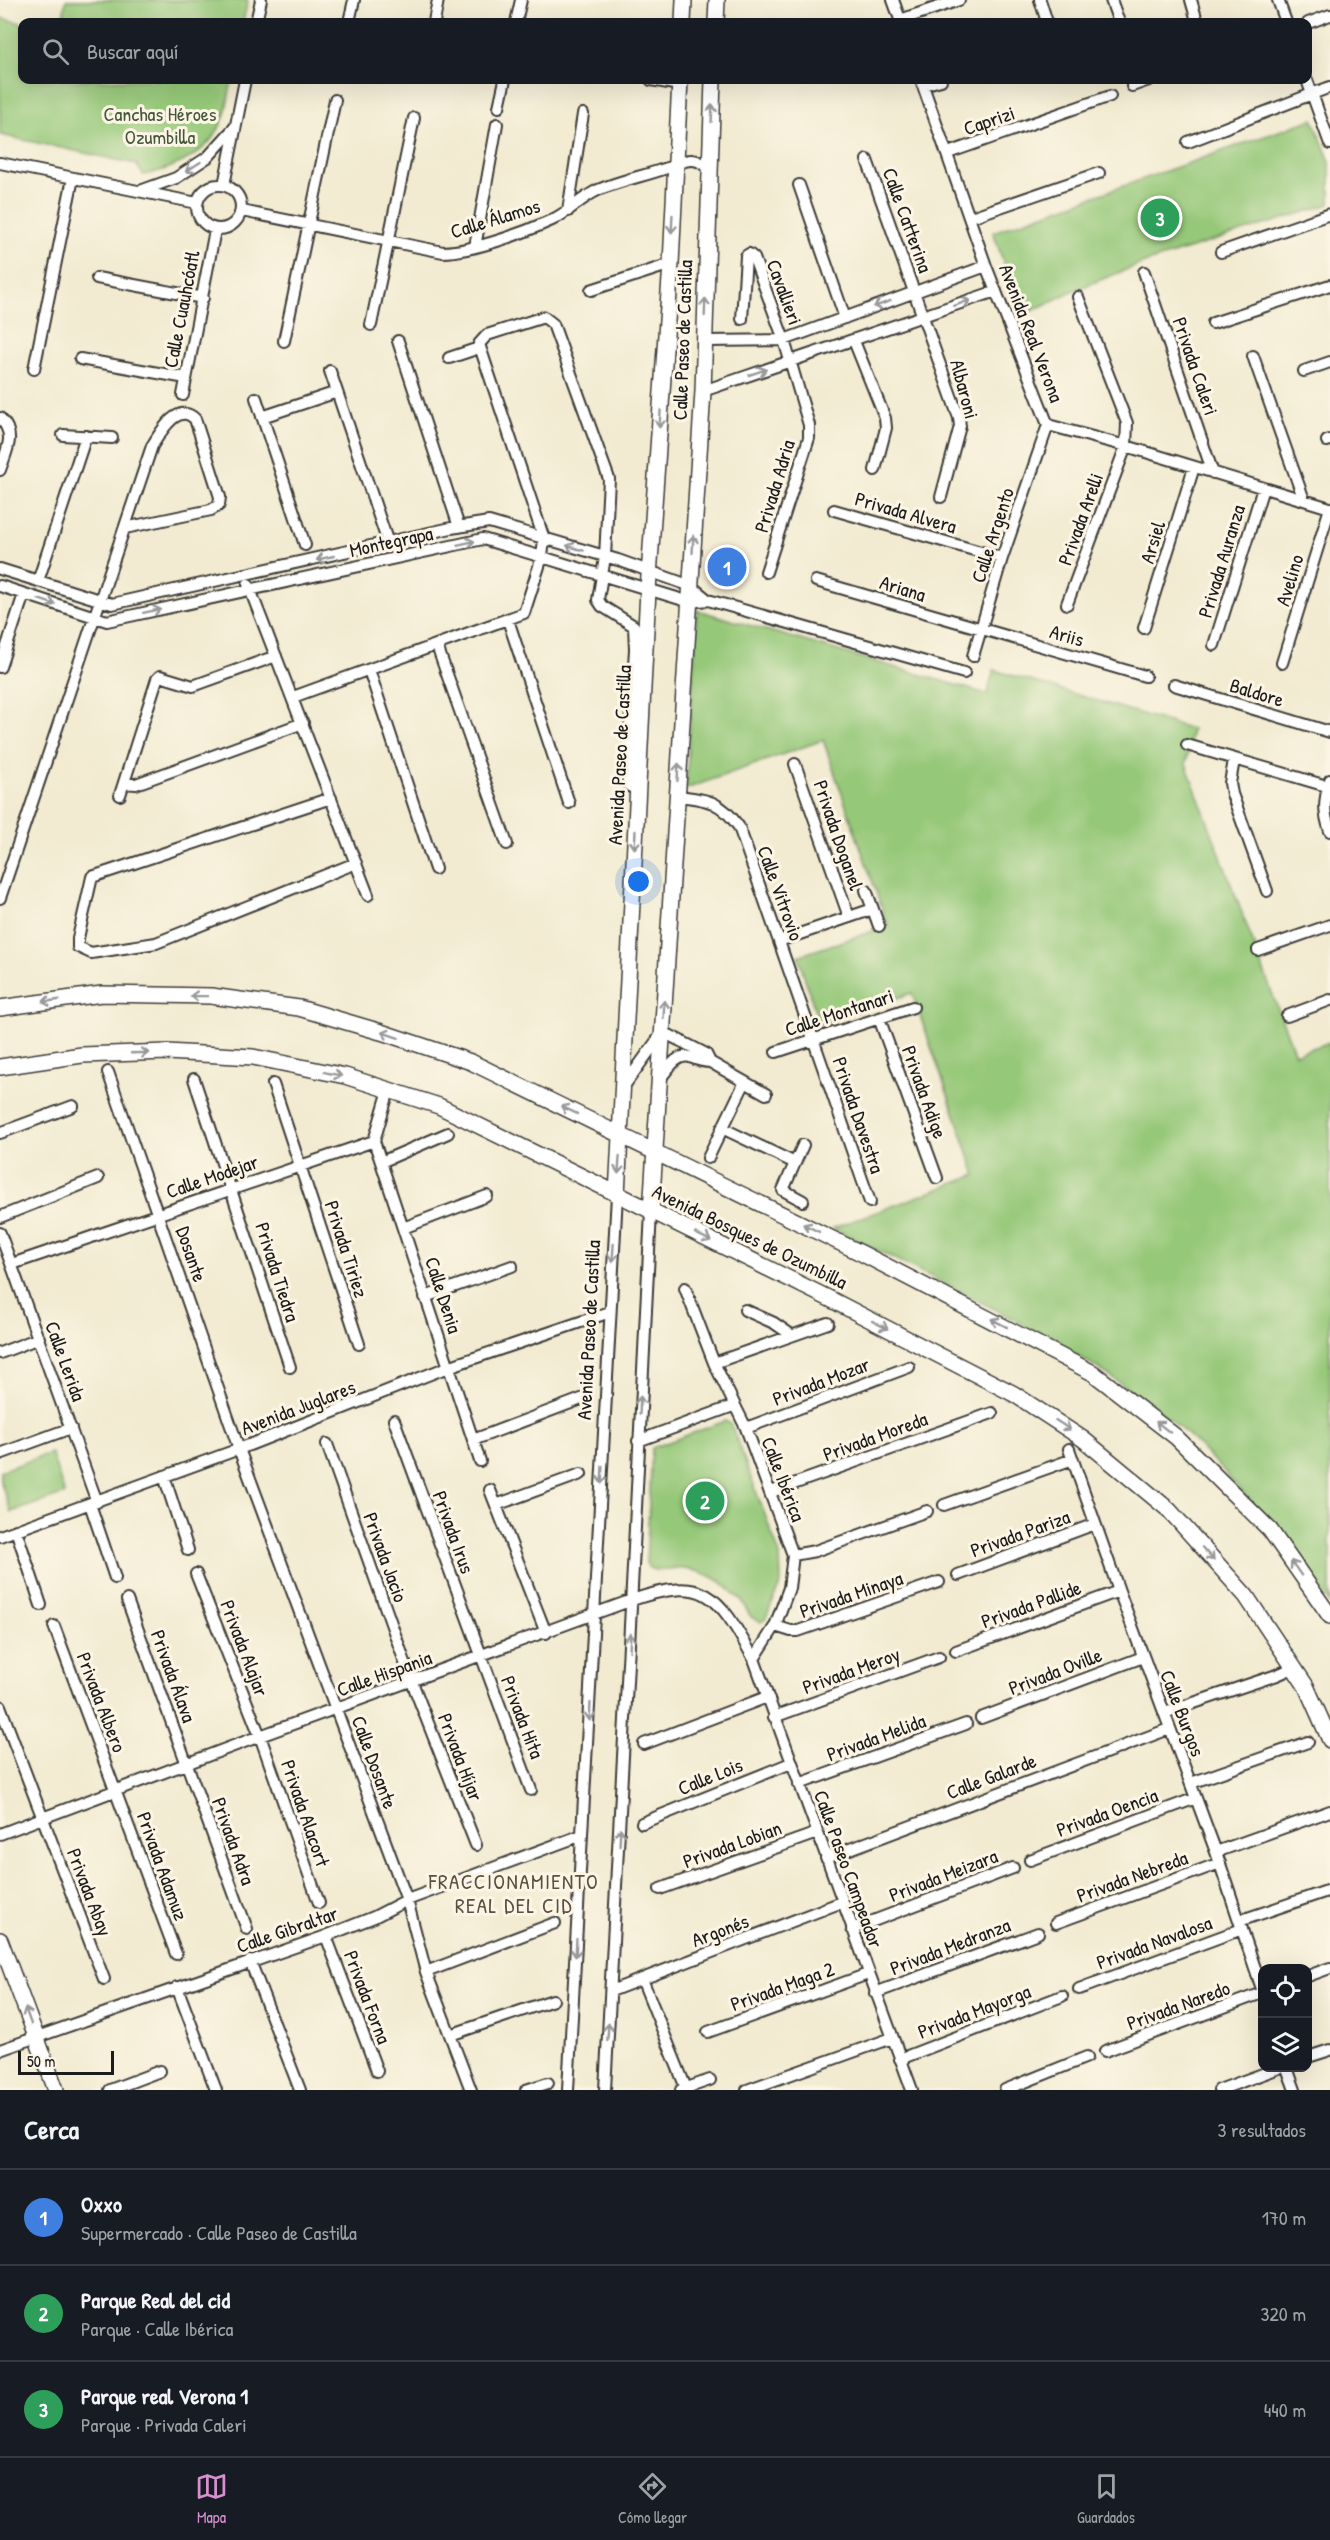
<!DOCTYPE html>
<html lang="es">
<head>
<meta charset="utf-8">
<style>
  body { margin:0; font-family:"Patrick Hand",sans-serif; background:#20242c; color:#f1f3f6 }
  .controls { position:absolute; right:18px; bottom:18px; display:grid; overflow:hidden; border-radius:12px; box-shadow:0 6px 24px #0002 }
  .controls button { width:54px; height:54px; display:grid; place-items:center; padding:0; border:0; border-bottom:2px solid #363941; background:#171b24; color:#f1f3f6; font:30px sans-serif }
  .scale { position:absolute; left:18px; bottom:15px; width:96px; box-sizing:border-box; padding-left:6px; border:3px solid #1c1c1c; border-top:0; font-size:16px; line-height:21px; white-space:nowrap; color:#1c1c1c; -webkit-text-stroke:4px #fcf5e5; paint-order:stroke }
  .you { position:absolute; left:639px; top:882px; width:21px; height:21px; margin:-15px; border:4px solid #fff; border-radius:50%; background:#1a73e8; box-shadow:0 0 0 9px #1a73e833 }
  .badge { display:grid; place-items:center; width:39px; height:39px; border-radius:50%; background:#d690ce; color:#fff; font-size:20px; font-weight:700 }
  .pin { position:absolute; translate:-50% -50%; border:3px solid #fff; box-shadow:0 2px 6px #0006 }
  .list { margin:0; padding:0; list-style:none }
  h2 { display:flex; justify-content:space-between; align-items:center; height:78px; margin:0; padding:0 24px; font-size:26px }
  h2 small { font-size:20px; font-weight:400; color:#9ea1a6 }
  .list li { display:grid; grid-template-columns:39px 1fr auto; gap:18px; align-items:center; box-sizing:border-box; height:96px; padding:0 24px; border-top:2px solid #363941 }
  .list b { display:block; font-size:22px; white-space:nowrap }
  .list p { margin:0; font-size:20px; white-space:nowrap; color:#9ea1a6 }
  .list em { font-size:20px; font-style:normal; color:#9ea1a6 }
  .icon { flex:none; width:33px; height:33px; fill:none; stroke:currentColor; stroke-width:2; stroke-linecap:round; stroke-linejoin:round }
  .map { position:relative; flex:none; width:1330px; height:2090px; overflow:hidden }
  .search { position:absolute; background:#171b24; box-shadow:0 6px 24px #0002; left:18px; right:18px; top:18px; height:66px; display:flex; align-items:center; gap:15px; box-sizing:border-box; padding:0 21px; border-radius:12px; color:#9ea1a6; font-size:22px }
  .sheet { height:366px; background:#171b24 }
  nav { display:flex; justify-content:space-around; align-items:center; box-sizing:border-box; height:84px; border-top:2px solid #363941; background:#171b24; font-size:16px; color:#9ea1a6 }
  nav a { display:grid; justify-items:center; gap:3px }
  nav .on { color:#d690ce }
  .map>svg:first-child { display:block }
  .green { fill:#95c878; stroke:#58724a; stroke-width:1.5 }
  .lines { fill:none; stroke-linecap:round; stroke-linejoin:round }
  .street-casing { stroke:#3c3b37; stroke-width:14 }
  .secondary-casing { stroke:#3c3b37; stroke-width:18 }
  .street { stroke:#fff; stroke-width:10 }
  .secondary { stroke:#fff; stroke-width:15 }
  .oneway { stroke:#999 }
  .labels { text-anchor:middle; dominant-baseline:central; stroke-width:6; stroke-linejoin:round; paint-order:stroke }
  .park-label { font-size:20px; fill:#46583c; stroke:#fcf5e5 }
  .street-label { font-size:20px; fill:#1c1c1c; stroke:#fcf5e5 }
  .neighbourhood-label { font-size:21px; letter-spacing:1.5px; fill:#5b4f42; stroke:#fcf5e5 }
</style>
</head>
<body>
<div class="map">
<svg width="1330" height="2090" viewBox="0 0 1330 2090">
  <rect width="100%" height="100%" fill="#fcf5e5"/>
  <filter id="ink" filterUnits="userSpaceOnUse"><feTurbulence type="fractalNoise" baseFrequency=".0167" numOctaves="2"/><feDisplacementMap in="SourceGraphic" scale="12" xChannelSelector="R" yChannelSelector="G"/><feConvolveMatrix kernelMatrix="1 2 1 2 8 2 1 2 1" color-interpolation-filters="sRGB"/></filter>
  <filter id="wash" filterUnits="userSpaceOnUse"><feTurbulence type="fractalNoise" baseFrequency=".008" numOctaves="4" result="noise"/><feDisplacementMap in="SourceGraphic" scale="24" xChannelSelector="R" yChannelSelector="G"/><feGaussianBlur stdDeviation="1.35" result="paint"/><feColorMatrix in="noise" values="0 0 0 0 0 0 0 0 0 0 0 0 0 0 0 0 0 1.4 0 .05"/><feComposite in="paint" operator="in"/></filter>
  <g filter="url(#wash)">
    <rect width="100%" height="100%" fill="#f2ebd1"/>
    <path class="green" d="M66,0H248L243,22H62Z
      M0,18L22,23V80H232C229,92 228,105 224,117C211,153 178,168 143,175L136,164L0,135Z
      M1313,119L1330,162V204L1141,264L1072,291L1022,316L993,232Z
      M697,610L987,694L994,670L1192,729L1186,764L1295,1054L1330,1042V1604C1312,1570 1284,1539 1258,1510C1229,1478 1200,1443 1165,1416C1066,1337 946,1286 833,1228L976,1175L912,993L819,1024L798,956L888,926L823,740L686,789Z
      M725,1421L731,1424L780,1555L781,1583L765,1620L760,1622L751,1617L741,1600L720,1581L701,1572L679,1568L655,1570L649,1568L646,1563L652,1448Z
      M51,1453L65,1494L11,1512L0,1480V1471Z"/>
  </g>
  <g filter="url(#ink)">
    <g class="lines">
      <defs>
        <path id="street" d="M893,0L901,22
          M1040,0L1047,22
          M1111,0L1119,22
          M1191,0L1197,21
          M1278,0L1286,22
          M900,20L959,0
          M256,22L261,0
          M349,22L354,0
          M434,22L438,0
          M516,22L521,0
          M1308,23L1330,15
          M651,80L680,85
          M921,80L986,266L1048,425
          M1307,80L1330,144
          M923,85L941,80
          M1132,86L1149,80
          M499,107L505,80
          M1188,142L1330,87
          M948,153L1110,96
          M867,160L959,418L960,426L941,497
          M0,163L197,203
          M197 207a22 22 0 1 1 44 0a22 22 0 1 1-44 0Z
          M224,185L245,80
          M799,185L845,318
          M140,191L176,178L208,157L235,127
          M242,211L443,252C475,251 523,233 552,220C569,212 581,198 598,190C626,178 657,174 685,161C696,158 701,162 709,169
          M568,211L583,114
          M971,217L1099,173
          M475,247L497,124
          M1221,252L1330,214
          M1144,272L1213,473
          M97,278L203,298
          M591,290L671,264
          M742,319L746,256L749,254L754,258L784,340L809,425V438L766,572
          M1213,323L1330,285
          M371,325L414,118
          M284,341L335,100
          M398,341L459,527
          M704,341L784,340L986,266
          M854,341L885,418L886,428L875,470
          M1253,356L1304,500
          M449,358L479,348
          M80,359L186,378
          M34,369L73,178
          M330,371L388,543
          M1304,371L1330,362
          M703,391L996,291
          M183,395L215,230
          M256,398L305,545
          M262,417L337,392
          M0,418C17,435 6,451 0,470
          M1048,425L1126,446L1330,508
          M63,435L112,438
          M1327,441L1330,440
          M834,510L1002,558
          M0,569L112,604L451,528L489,522L618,560L691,586L708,600
          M38,581L86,436
          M816,581L1145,676
          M248,584L368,895
          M0,586L107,621L483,539L690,602L708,600L964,673
          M1067,604L1126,446L1127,423L1078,297
          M508,620L569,803
          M1144,628L1194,467
          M1214,645L1263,488
          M437,646L507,844
          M973,656L1002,558L1048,425
          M1282,663L1330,508
          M0,667L24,594
          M369,670L435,869
          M1174,685L1330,732
          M293,697L524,613L542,557L544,539L479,344L487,335L544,317L553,324L609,479L605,557L598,600L602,606L634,626L635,649L627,777L629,786L638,790
          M1187,745L1330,787
          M1234,760L1230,783L1232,794L1267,891
          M795,764L849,917
          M1330,780C1324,800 1323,811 1330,831
          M124,783L136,784L303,723
          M120,795L157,679L160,676L193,686L276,656
          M677,796C707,799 721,801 739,827L870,1202
          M331,798L92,877L78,938V947L91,953L156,943L356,863
          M866,890L879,926
          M0,898L152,446C160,433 178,401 195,419L220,497L219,505L211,510L125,528
          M779,941L873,909
          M1258,950L1330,925
          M1287,1016L1330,1000
          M879,1018L937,1178
          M776,1052L913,1007
          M108,1072L239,1449L407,1900L426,1972L471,2090
          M194,1079L290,1367
          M659,1080C668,1070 676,1053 690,1057C697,1060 702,1062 710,1062L766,1094
          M273,1084L359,1344
          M624,1086L663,1032L706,1054L710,1062
          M722,1128L795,1163
          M0,1133L73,1106
          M374,1141L480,1461
          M374,1141L389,1090
          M708,1158L745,1082
          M381,1162L448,1133
          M803,1201L783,1190L803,1145
          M0,1217L98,1178
          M403,1228L487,1196
          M0,1233L97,1502
          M12,1264L374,1141
          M685,1288L714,1363L746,1428L793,1555L789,1588L775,1626L754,1659
          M425,1297L512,1266
          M745,1310L774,1323L790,1334
          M0,1353L39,1338
          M714,1363L828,1323
          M394,1420L531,1790
          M746,1428L909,1367
          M473,1440L584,1398
          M638,1441L733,1406
          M327,1444L412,1682L476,1845
          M1069,1449L1119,1591L1216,1852L1262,1989
          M0,1454L71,1428
          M164,1476L188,1550
          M490,1490L546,1633
          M771,1492L992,1413
          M90,1504L115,1578
          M496,1505L581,1474
          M944,1505L1073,1459
          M16,1530L41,1605
          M0,1536L239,1449L448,1367L610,1312
          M793,1555L815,1551L927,1511
          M196,1574L260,1736L319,1903
          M958,1575L1095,1524
          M127,1600L247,1929
          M54,1626L176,1954
          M775,1626L791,1631H798L939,1582
          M956,1651L1119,1591
          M0,1706L104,1979
          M1164,1713L1277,1675L1293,1668
          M774,1717L939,1657
          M981,1718L1143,1657
          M644,1744L767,1697
          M1191,1783L1308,1742
          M799,1784L966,1724
          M642,1823L791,1763
          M0,1834L260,1736L632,1600C708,1574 718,1596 754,1659L912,2090
          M1216,1852L1330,1811
          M826,1858L1169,1729
          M1030,1860L1196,1798
          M660,1889L817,1833
          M1239,1921L1330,1890
          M1056,1923L1220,1863
          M852,1929L1013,1868
          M326,1936L377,2071
          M250,1961L300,2090
          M426,1972L555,1923
          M1308,1976L1330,1968
          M642,1979L686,2088
          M177,1987L216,2090
          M1079,1989L1242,1929
          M611,1991L842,1902
          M875,1993L1038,1933
          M708,2032L868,1974
          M450,2035L553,2000
          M0,2050L326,1936L374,1917L407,1900L582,1835
          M1105,2051L1262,1993
          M1308,2057L1330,2050
          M900,2059L1062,1996
          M1287,2068L1295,2090
          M110,2090L160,2071
          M526,2090L548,2083
          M568,2090L617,1195
          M605,2090C623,1797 635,1505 651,1212
          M681,2090L710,2080
          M747,2090L892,2038
          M1005,2090L1087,2057
          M1219,2090L1279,2068"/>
        <path id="secondary" d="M683,22L684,0
          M716,22L717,0
          M0,1008L102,994L211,996L299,1008L381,1032L471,1062L863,1254L1093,1373L1176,1437L1270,1530L1330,1616
          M0,1067L82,1055L167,1052L253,1057L345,1076L439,1106L828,1298L1014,1394L1083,1439L1169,1510L1246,1596L1306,1686L1330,1740
          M617,1195L648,590L671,264L680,80
          M651,1212L703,391L713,80
          M0,1940L56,2090"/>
      </defs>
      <use href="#street" class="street-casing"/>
      <use href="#secondary" class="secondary-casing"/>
      <use href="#street" class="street"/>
      <use href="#secondary" class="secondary"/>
    </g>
    <defs><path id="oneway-shaft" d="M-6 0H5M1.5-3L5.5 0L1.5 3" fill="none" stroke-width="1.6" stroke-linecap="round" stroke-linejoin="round" transform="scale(1.5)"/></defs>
    <g class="oneway">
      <use href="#oneway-shaft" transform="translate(712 113) rotate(-87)"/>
      <use href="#oneway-shaft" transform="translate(193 167) rotate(147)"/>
      <use href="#oneway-shaft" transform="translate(672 224) rotate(93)"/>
      <use href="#oneway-shaft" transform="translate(962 303) rotate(-20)"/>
      <use href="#oneway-shaft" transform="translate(882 304) rotate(160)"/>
      <use href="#oneway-shaft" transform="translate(705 307) rotate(-88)"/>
      <use href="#oneway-shaft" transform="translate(758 372) rotate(-19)"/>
      <use href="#oneway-shaft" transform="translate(660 419) rotate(94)"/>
      <use href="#oneway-shaft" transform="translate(466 543) rotate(-12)"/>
      <use href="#oneway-shaft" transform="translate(693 544) rotate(-87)"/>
      <use href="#oneway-shaft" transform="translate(575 548) rotate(-163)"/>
      <use href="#oneway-shaft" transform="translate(325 558) rotate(167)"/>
      <use href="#oneway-shaft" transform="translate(47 602) rotate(18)"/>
      <use href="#oneway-shaft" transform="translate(152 611) rotate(-12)"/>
      <use href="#oneway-shaft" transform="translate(678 772) rotate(-86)"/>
      <use href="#oneway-shaft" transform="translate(635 840) rotate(93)"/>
      <use href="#oneway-shaft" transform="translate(199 996) rotate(-179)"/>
      <use href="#oneway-shaft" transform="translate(51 1001) rotate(172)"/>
      <use href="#oneway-shaft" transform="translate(664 1009) rotate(-87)"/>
      <use href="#oneway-shaft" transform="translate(390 1035) rotate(-162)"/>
      <use href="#oneway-shaft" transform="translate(140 1053) rotate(-2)"/>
      <use href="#oneway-shaft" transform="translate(333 1074) rotate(12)"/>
      <use href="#oneway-shaft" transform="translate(569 1110) rotate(-154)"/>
      <use href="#oneway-shaft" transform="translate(619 1165) rotate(94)"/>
      <use href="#oneway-shaft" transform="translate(811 1228) rotate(-154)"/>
      <use href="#oneway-shaft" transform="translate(703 1237) rotate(26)"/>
      <use href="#oneway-shaft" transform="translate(613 1253) rotate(94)"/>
      <use href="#oneway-shaft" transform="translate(999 1323) rotate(-153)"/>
      <use href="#oneway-shaft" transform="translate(880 1325) rotate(27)"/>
      <use href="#oneway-shaft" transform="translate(640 1405) rotate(-87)"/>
      <use href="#oneway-shaft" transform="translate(1063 1425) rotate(33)"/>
      <use href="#oneway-shaft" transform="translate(1163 1427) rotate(-142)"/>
      <use href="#oneway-shaft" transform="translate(602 1475) rotate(93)"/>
      <use href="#oneway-shaft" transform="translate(1208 1554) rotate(48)"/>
      <use href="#oneway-shaft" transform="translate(1296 1568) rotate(-125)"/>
      <use href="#oneway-shaft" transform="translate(630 1642) rotate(-87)"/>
      <use href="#oneway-shaft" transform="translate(590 1712) rotate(93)"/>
      <use href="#oneway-shaft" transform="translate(620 1837) rotate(-87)"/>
      <use href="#oneway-shaft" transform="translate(576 1948) rotate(93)"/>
      <use href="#oneway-shaft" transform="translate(28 2016) rotate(-110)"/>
      <use href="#oneway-shaft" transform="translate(608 2032) rotate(-86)"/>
    </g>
  </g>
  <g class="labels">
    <g class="park-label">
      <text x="160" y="113">Canchas Héroes<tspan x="160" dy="23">Ozumbilla</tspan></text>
    </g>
    <g class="street-label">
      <text transform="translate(989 120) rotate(-19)">Caprizi</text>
      <text transform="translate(495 218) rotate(-17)">Calle Álamos</text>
      <text transform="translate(908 220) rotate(70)">Calle Catterina</text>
      <text transform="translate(785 292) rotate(70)">Cavallieri</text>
      <text transform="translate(181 309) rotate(-79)">Calle Cuauhcóatl</text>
      <text transform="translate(1032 333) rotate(69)">Avenida Real Verona</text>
      <text transform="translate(682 340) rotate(-88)">Calle Paseo de Castilla</text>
      <text transform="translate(1196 366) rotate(71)">Privada Caleri</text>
      <text transform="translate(965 389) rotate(75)">Albaroni</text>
      <text transform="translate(774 486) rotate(-73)">Privada Adria</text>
      <text transform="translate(906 512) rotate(16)">Privada Alvera</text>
      <text transform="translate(1080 519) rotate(-70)">Privada Arelli</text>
      <text transform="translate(992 535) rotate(-72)">Calle Argento</text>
      <text transform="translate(391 541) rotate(-12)">Montegrapa</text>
      <text transform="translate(1152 542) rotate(-73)">Arsiel</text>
      <text transform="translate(1221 561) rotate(-73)">Privada Auranza</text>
      <text transform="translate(1289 580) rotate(-73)">Avelino</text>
      <text transform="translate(903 588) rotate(17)">Ariana</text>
      <text transform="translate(1067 635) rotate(16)">Ariis</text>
      <text transform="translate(1257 692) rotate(17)">Baldore</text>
      <text transform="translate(619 755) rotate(-87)">Avenida Paseo de Castilla</text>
      <text transform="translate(839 835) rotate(71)">Privada Doganel</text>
      <text transform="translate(781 893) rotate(70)">Calle Vitrovio</text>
      <text transform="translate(839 1012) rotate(-18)">Calle Montanari</text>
      <text transform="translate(925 1092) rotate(70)">Privada Adige</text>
      <text transform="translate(859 1115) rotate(71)">Privada Davestra</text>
      <text transform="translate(212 1176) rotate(-19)">Calle Modejar</text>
      <text transform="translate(750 1236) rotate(26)">Avenida Bosques de Ozumbilla</text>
      <text transform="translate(347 1249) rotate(72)">Privada Tiriez</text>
      <text transform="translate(192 1254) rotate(71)">Dosante</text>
      <text transform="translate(278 1272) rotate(72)">Privada Tiedra</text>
      <text transform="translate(444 1295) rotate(72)">Calle Denia</text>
      <text transform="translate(588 1330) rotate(-87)">Avenida Paseo de Castilla</text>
      <text transform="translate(66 1361) rotate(70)">Calle Lerida</text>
      <text transform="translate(821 1381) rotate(-21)">Privada Mozar</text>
      <text transform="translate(298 1407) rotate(-21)">Avenida Juglares</text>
      <text transform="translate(875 1436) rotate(-20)">Privada Moreda</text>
      <text transform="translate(784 1479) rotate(69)">Calle Ibérica</text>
      <text transform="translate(454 1532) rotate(70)">Privada Irus</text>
      <text transform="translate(1020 1533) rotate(-20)">Privada Pariza</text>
      <text transform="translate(386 1557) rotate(70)">Privada Jacio</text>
      <text transform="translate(851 1594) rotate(-19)">Privada Minaya</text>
      <text transform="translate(1031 1604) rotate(-20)">Privada Pallide</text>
      <text transform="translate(245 1648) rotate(69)">Privada Alajar</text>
      <text transform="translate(851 1670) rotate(-20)">Privada Meroy</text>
      <text transform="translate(1055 1671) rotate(-21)">Privada Oville</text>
      <text transform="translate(384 1673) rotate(-20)">Calle Hispania</text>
      <text transform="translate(174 1676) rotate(70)">Privada Álava</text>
      <text transform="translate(102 1702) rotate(69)">Privada Albero</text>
      <text transform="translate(1183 1713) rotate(69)">Calle Burgos</text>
      <text transform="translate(523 1717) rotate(69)">Privada Hita</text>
      <text transform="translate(876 1737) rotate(-20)">Privada Melida</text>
      <text transform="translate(461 1757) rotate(69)">Privada Híjar</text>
      <text transform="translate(375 1762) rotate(70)">Calle Dosante</text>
      <text transform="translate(710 1776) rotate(-22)">Calle Lois</text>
      <text transform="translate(991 1776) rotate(-21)">Calle Galarde</text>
      <text transform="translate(1107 1812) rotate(-20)">Privada Oencia</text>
      <text transform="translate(306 1813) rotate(71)">Privada Alacort</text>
      <text transform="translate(234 1841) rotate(70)">Privada Adra</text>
      <text transform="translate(732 1844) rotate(-20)">Privada Lobian</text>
      <text transform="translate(163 1866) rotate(70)">Privada Adamuz</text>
      <text transform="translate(849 1869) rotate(70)">Calle Paseo Campeador</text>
      <text transform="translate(943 1875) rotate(-21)">Privada Meizara</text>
      <text transform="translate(1132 1876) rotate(-20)">Privada Nebreda</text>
      <text transform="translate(90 1892) rotate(69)">Privada Abay</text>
      <text transform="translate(287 1929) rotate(-19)">Calle Gibraltar</text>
      <text transform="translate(720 1930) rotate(-21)">Argonés</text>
      <text transform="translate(1154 1942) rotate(-20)">Privada Navalosa</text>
      <text transform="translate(950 1946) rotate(-21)">Privada Medranza</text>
      <text transform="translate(782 1986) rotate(-20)">Privada Maga 2</text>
      <text transform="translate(368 1997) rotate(69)">Privada Forna</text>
      <text transform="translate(1178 2005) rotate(-20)">Privada Naredo</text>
      <text transform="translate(974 2011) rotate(-21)">Privada Mayorga</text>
    </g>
    <g class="neighbourhood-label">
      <text x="514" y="1881">FRACCIONAMIENTO<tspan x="514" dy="24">REAL DEL CID</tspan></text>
    </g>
  </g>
</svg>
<div class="controls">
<button><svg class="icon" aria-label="locate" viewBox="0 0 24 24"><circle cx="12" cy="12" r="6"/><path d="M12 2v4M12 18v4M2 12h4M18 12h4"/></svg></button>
<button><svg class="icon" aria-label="layers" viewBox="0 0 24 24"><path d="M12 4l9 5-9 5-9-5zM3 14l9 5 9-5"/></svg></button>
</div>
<div class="scale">50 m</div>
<div class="you"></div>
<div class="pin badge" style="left:727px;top:567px;background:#3f7fe0">1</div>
<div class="pin badge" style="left:705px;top:1501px;background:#2e9e5b">2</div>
<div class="pin badge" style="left:1160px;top:218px;background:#2e9e5b">3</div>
<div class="search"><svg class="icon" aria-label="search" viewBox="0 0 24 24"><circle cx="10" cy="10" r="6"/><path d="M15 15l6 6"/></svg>Buscar aquí</div>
</div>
<section class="sheet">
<h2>Cerca<small>3 resultados</small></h2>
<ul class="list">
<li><span class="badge" style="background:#3f7fe0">1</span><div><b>Oxxo</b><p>Supermercado · Calle Paseo de Castilla</p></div><em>170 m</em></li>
<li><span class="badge" style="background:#2e9e5b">2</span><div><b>Parque Real del cid</b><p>Parque · Calle Ibérica</p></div><em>320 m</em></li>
<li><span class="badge" style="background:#2e9e5b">3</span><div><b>Parque real Verona 1</b><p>Parque · Privada Caleri</p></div><em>440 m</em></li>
</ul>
</section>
<nav>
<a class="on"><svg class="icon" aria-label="map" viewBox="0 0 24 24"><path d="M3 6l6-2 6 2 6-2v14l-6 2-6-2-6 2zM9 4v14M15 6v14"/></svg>Mapa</a>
<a><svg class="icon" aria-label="directions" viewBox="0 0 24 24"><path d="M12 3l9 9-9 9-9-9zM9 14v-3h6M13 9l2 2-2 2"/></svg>Cómo llegar</a>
<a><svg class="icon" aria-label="saved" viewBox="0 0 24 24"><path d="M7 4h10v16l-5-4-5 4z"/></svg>Guardados</a>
</nav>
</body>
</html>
